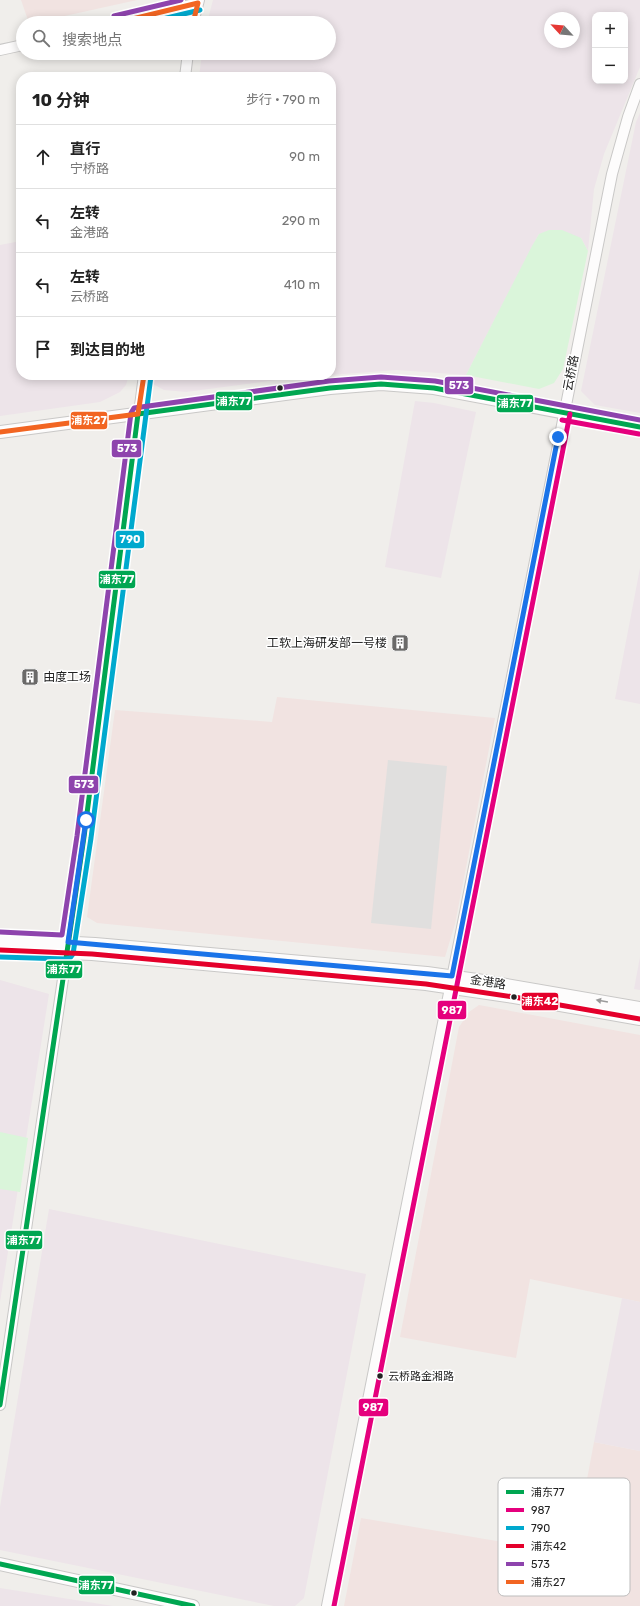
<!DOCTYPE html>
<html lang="zh">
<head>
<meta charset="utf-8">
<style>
  body { margin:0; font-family:Rubik,"Noto Sans SC",sans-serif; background:#f2f2f2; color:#222 }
  .controls { position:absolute; right:12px; top:12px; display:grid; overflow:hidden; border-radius:8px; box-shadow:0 2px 10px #0003 }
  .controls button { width:36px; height:36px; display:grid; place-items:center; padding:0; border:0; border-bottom:1px solid #e0e0e0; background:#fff; color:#222; font:20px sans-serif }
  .compass { position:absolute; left:544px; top:12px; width:36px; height:36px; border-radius:50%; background:#fff; box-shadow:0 2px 10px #0003; rotate:296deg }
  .stop { position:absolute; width:12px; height:12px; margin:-9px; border:3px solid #1a73e8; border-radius:50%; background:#fff }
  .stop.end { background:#1a73e8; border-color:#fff; box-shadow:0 1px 4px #0008 }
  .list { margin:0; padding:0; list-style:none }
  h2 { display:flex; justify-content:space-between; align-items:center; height:52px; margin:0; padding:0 16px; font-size:17px }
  h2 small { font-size:13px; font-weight:400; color:#767676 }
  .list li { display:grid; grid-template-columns:26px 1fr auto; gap:12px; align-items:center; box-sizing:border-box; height:64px; padding:0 16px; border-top:1px solid #e0e0e0 }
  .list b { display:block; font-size:15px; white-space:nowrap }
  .list p { margin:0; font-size:13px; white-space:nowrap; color:#767676 }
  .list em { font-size:13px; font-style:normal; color:#767676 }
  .icon { flex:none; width:22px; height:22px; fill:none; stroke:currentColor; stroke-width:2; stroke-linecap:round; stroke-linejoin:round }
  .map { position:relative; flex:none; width:640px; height:1606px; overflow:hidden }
  .search { position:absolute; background:#fff; box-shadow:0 2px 10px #0003; left:16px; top:16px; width:320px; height:44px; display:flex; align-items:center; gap:10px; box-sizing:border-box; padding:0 14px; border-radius:22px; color:#767676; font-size:15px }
  .panel { position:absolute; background:#fff; box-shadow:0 2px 10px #0003; left:16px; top:72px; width:320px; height:308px; border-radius:16px }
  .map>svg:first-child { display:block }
  .commercial { fill:#f1e3e1 }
  .industrial { fill:#ede4e9; fill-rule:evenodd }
  .park { fill:#daf5da }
  .parking { fill:#e0dfde }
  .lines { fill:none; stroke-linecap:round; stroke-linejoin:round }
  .minor-casing { stroke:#c9c8c7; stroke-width:12 }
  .tertiary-casing { stroke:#c9c8c7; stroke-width:14 }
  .minor { stroke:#fdfcfc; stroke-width:10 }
  .tertiary { stroke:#fdfcfc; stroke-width:12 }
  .bus-1-casing { stroke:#fff; stroke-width:8 }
  .bus-2-casing { stroke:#fff; stroke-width:8 }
  .bus-3-casing { stroke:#fff; stroke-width:8 }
  .bus-4-casing { stroke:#fff; stroke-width:8 }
  .bus-5-casing { stroke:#fff; stroke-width:8 }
  .bus-6-casing { stroke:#fff; stroke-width:8 }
  .bus-1 { stroke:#00a651; stroke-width:5 }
  .bus-2 { stroke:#e5007d; stroke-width:5 }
  .bus-3 { stroke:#00a9ce; stroke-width:5 }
  .bus-4 { stroke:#e4002b; stroke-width:5 }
  .bus-5 { stroke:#8e44ad; stroke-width:5 }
  .bus-6 { stroke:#f26522; stroke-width:5 }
  .oneway { fill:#9a9a9a }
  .route { stroke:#1a73e8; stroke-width:5 }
  .bus-dot { fill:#222; stroke:#fff; stroke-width:1.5 }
  .labels { text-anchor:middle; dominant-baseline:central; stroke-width:3; stroke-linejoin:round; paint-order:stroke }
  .bus-label { font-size:11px; fill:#222; stroke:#fff; text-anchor:start }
  .street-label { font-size:12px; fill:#222; stroke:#fff }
  .poi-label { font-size:12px; fill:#222; stroke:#fff; text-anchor:end }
  .key { fill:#fff; stroke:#bdbdbd; stroke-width:1 }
  .key-label { font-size:11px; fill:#222 }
  .line-badge { stroke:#fff; stroke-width:1.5 }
  .badge-label { font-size:11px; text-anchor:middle; font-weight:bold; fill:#fff }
</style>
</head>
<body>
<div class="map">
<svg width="640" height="1606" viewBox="0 0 640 1606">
  <rect width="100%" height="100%" fill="#f0eeeb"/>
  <path class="commercial" d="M21,0H137L33,23H29Z
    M277,697L495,718L455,924L445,957L97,923L87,917L115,710L272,722Z
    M479,1005L640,1035V1302L530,1279L516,1358L400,1337L459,1027L469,1012Z
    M594,1442L640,1451V1606H344L361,1518L573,1554Z"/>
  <path class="industrial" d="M213,0H640V67L604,154L594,189L588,251L581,238L539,234L466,375L397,370L331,375V77H199L202,53H329V23H207ZM595,15H625V81H595ZM550,18H574V42H550Z
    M640,113V413L595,405L581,391L636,122Z
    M21,241V375H129L126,385L120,392L100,402L0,416V245Z
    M154,375H331L284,379L186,392L164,390L153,384Z
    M415,401L434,403L476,412L441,578L385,567Z
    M640,568V704L615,699Z
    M640,957V990L634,989Z
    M0,980L49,994L0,1302Z
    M49,1209L366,1274L304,1598L295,1606H274L0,1550V1507Z
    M622,1298L640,1302V1451L594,1442Z
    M0,1588L113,1606H0Z"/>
  <path class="park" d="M549,230H562L581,238L588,251L563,369L554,383L539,389L466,375L532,246L539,234Z
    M0,1132L28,1138L20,1192L0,1189Z"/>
  <path class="parking" d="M388,760L447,766L431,929L371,923Z"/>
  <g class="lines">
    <defs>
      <path id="minor" d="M116,23L198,3
        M193,23L199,0
        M0,50L23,45
        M185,77L188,53
        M0,1405L84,837L144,375
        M327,1606L612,174L628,117L640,84"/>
      <path id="tertiary" d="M0,432L330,388L381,384L434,388L640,427
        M0,939L95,944L427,973L477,980L640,1008
        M0,950L92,954L426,984L514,997L640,1019
        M0,1564L193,1606"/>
    </defs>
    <use href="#minor" class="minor-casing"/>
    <use href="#tertiary" class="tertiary-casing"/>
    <use href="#minor" class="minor"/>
    <use href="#tertiary" class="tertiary"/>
    <defs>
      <path id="bus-1" d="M138,414L330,388L381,384L434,388L640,427
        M0,1405L84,837L138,414
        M0,1564L193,1606"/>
      <path id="bus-2" d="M562,420L639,434
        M334,1606L570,414"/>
      <path id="bus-3" d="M146,23L200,10
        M0,957L66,959L70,958L73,954L91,838L151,376"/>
      <path id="bus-4" d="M0,950L92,954L426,984L514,997L640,1019"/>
      <path id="bus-5" d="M114,16L181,0
        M0,932L62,935L77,836L131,413L134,408L329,381L381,377L435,381L640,420"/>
      <path id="bus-6" d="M116,23L198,3L193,23
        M0,432L138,414L144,375"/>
    </defs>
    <use href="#bus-1" class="bus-1-casing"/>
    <use href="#bus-2" class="bus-2-casing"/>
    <use href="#bus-3" class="bus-3-casing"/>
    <use href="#bus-4" class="bus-4-casing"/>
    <use href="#bus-5" class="bus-5-casing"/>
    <use href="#bus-6" class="bus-6-casing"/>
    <use href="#bus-1" class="bus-1"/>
    <use href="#bus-2" class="bus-2"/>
    <use href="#bus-3" class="bus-3"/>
    <use href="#bus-4" class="bus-4"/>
    <use href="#bus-5" class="bus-5"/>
    <use href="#bus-6" class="bus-6"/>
  </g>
  <defs><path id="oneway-solid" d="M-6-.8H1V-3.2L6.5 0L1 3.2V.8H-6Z"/></defs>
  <use class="oneway" href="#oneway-solid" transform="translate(602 1001) rotate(-170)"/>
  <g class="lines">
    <path class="route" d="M86,820L68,942L452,976L558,437"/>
  </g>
  <defs>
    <symbol id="building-square" viewBox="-11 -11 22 22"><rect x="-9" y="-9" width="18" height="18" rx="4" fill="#6a6968" stroke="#fff"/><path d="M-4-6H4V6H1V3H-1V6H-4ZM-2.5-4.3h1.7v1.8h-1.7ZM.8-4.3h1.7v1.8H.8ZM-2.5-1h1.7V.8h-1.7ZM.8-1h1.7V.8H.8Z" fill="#fff"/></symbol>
  </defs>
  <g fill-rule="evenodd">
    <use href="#building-square" x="390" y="633" width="20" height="20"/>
    <use href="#building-square" x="20" y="667" width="20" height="20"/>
  </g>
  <g class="bus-dot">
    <circle cx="280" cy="388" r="3.5"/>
    <circle cx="514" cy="997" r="3.5"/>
    <circle cx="380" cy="1376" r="3.5"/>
    <circle cx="134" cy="1593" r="3.5"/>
  </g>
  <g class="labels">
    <g class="bus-label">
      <text x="388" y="1376">云桥路金湘路</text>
    </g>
    <g class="street-label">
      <text transform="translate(571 373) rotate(-79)">云桥路</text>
      <text transform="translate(488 982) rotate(9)">金港路</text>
    </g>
    <g class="poi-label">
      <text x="387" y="643">工软上海研发部一号楼</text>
      <text x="43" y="677" text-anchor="start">由度工场</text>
    </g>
  </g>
  <rect x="498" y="1478" width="132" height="118" rx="6" class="key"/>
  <rect x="506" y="1490" width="18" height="4" fill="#00a651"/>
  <rect x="506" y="1508" width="18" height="4" fill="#e5007d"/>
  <rect x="506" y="1526" width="18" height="4" fill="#00a9ce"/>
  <rect x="506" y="1544" width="18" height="4" fill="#e4002b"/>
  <rect x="506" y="1562" width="18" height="4" fill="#8e44ad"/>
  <rect x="506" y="1580" width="18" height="4" fill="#f26522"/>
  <g class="key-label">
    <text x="531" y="1496">浦东77</text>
    <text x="531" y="1514">987</text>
    <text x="531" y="1532">790</text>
    <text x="531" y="1550">浦东42</text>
    <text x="531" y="1568">573</text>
    <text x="531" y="1586">浦东27</text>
  </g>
  <g class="line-badge">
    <rect x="444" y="376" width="30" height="19" rx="4" fill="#8e44ad"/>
    <rect x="215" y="391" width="38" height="20" rx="4" fill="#00a651"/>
    <rect x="496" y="394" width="38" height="19" rx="4" fill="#00a651"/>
    <rect x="70" y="411" width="38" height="19" rx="4" fill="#f26522"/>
    <rect x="111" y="439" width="31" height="19" rx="4" fill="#8e44ad"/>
    <rect x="115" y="530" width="30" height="19" rx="4" fill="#00a9ce"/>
    <rect x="98" y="570" width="38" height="19" rx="4" fill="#00a651"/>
    <rect x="68" y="775" width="31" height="19" rx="4" fill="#8e44ad"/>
    <rect x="45" y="960" width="38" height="19" rx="4" fill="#00a651"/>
    <rect x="521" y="992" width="38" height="19" rx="4" fill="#e4002b"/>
    <rect x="437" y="1000" width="30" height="20" rx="4" fill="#e5007d"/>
    <rect x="5" y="1230" width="38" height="20" rx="4" fill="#00a651"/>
    <rect x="358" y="1398" width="31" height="19" rx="4" fill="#e5007d"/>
    <rect x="78" y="1575" width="37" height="20" rx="4" fill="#00a651"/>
  </g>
  <g class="badge-label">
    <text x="459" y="389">573</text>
    <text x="234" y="405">浦东77</text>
    <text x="515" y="407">浦东77</text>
    <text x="89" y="424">浦东27</text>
    <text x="127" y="452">573</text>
    <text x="130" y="543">790</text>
    <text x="117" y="583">浦东77</text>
    <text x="84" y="788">573</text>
    <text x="64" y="973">浦东77</text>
    <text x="540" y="1005">浦东42</text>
    <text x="452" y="1014">987</text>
    <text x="24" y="1244">浦东77</text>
    <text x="373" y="1411">987</text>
    <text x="96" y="1589">浦东77</text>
  </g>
</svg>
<div class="controls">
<button>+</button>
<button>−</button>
</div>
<svg class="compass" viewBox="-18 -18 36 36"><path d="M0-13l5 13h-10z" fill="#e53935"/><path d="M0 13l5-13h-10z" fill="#767676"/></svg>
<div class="stop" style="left:86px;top:820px"></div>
<div class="stop end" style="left:558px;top:437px"></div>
<div class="search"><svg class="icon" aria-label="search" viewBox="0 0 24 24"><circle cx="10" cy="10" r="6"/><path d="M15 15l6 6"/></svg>搜索地点</div>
<section class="panel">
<h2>10 分钟<small>步行 · 790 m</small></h2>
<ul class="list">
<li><svg class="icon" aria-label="ahead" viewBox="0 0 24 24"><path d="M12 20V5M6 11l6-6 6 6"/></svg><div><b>直行</b><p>宁桥路</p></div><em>90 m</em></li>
<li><svg class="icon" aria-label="left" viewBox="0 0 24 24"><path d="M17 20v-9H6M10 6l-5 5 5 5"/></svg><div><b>左转</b><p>金港路</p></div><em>290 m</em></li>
<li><svg class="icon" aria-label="left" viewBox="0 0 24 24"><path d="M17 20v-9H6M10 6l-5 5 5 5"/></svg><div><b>左转</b><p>云桥路</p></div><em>410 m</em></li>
<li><svg class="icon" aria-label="arrive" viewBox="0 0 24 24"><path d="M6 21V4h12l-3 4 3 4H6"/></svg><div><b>到达目的地</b></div></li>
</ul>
</section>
</div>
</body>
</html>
